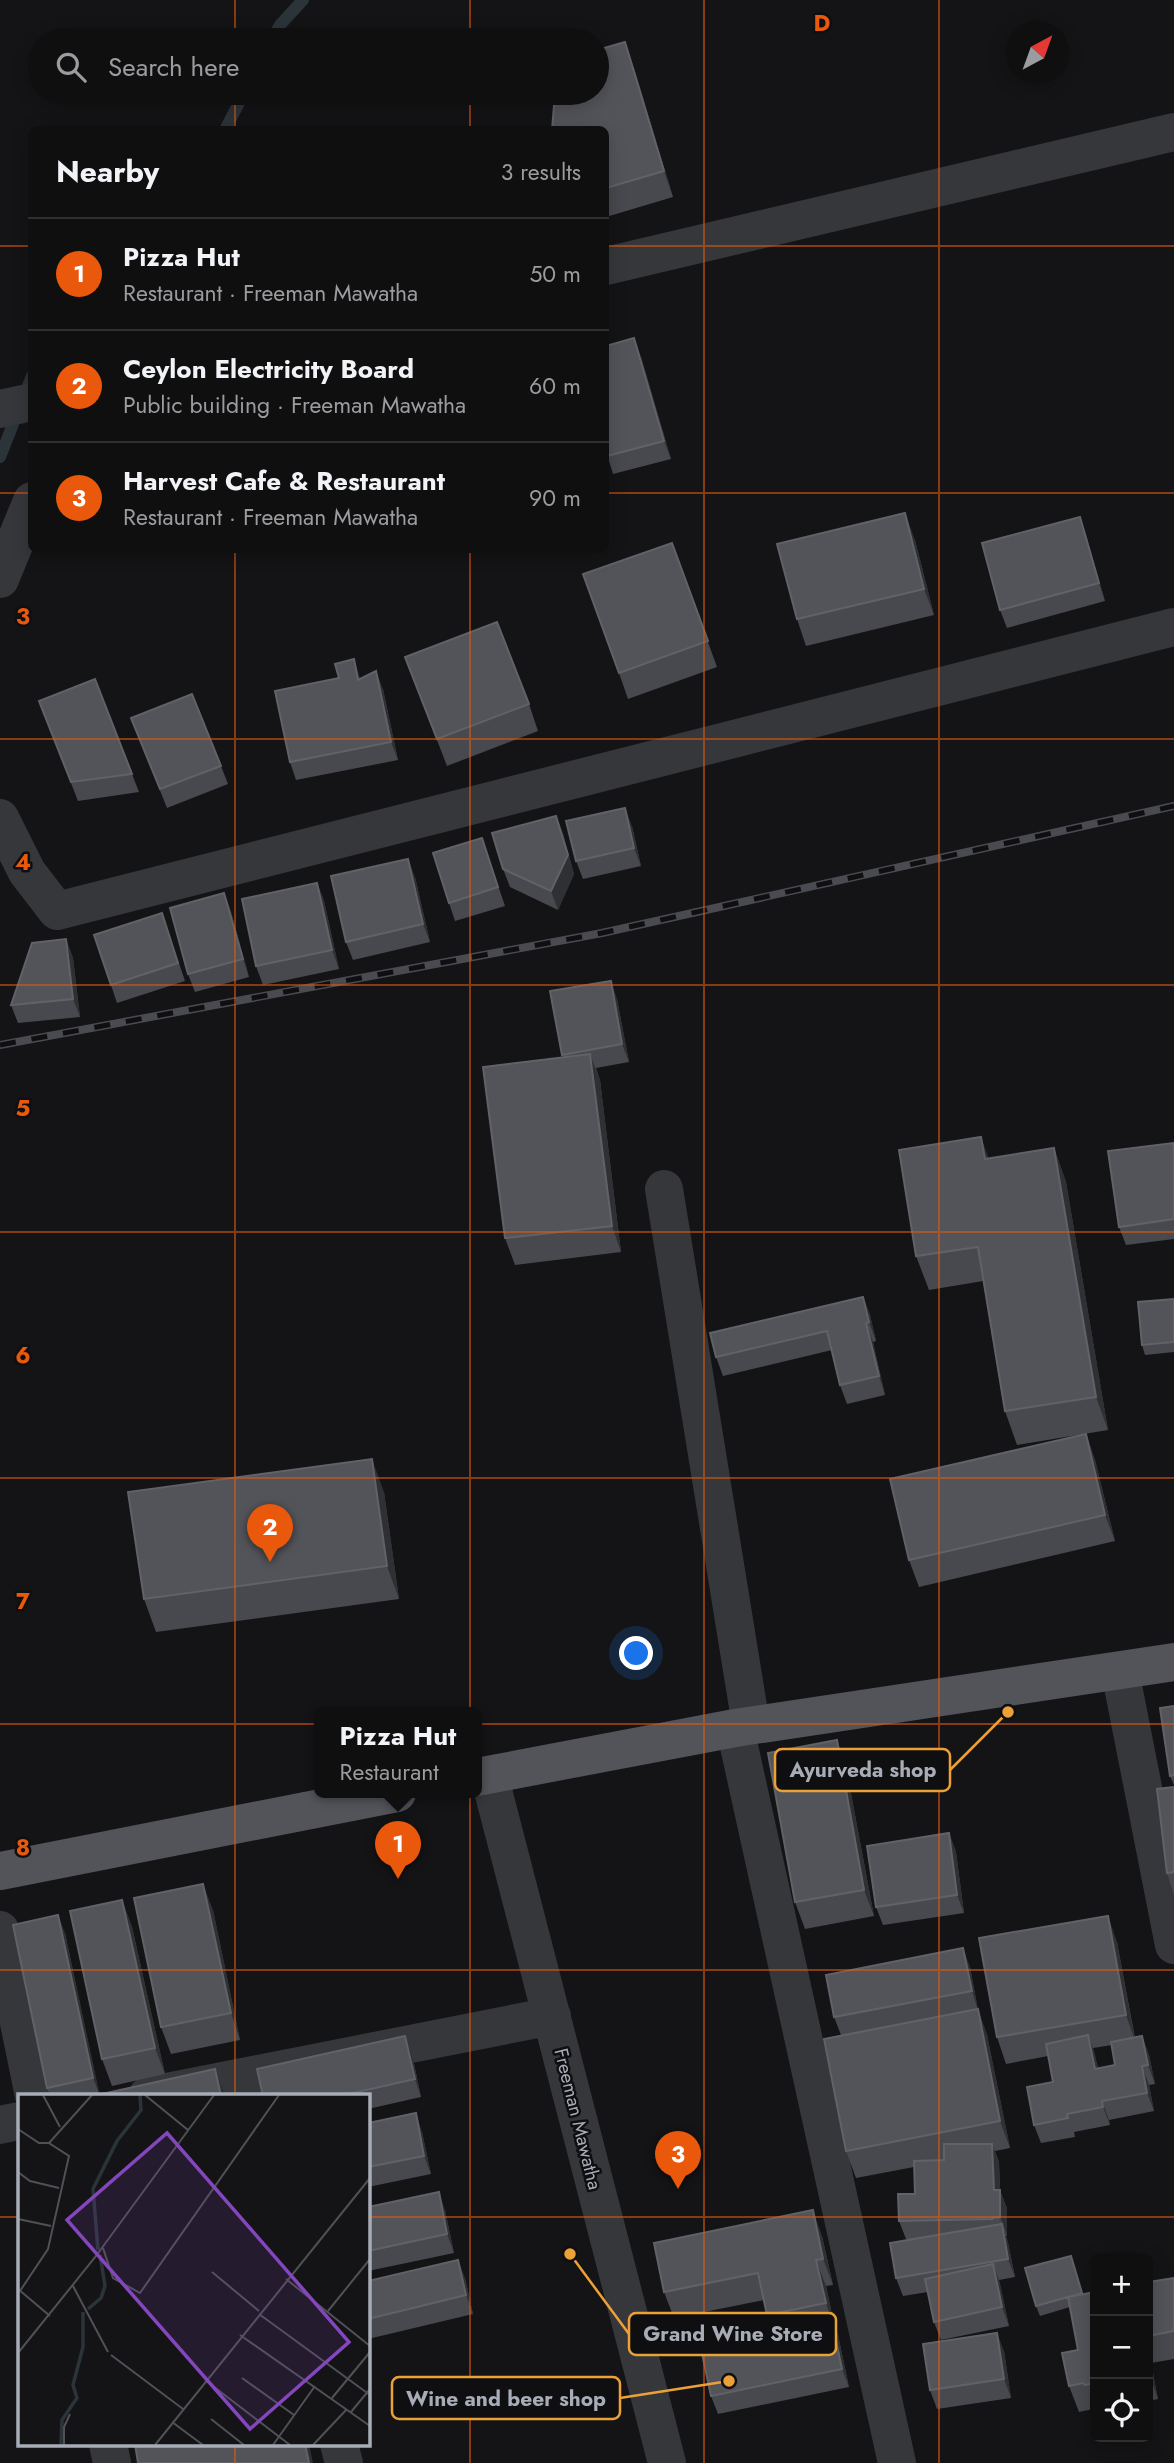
<!DOCTYPE html>
<html lang="en">
<head>
<meta charset="utf-8">
<style>
  body { margin:0; font-family:Jost,sans-serif; background:#1d1d1e; color:#f1f3f6 }
  .controls { position:absolute; right:21px; bottom:21px; display:grid; overflow:hidden; border-radius:10px; box-shadow:0 4px 18px #0003 }
  .controls button { width:63px; height:63px; display:grid; place-items:center; padding:0; border:0; border-bottom:2px solid #2f2f30; background:#0f0f10; color:#f1f3f6; font:35px sans-serif }
  .compass { position:absolute; left:1006px; top:21px; width:63px; height:63px; border-radius:50%; background:#0f0f10; box-shadow:0 4px 18px #0003; rotate:41deg }
  .you { position:absolute; left:637px; top:1654px; width:24px; height:24px; margin:-18px; border:5px solid #fff; border-radius:50%; background:#1a73e8; box-shadow:0 0 0 10px #1a73e833 }
  .badge { display:grid; place-items:center; width:46px; height:46px; border-radius:50%; background:#ea580c; color:#fff; font-size:23px; font-weight:700 }
  .pin { position:absolute; translate:-50% -58px; filter:drop-shadow(0 2px 4px #0008) }
  .pin::after { content:''; position:absolute; top:37px; width:24px; height:21px; background:inherit; clip-path:polygon(0 0,100% 0,50% 100%) }
  .popup { position:absolute; left:314px; top:1707px; width:168px; height:91px; box-sizing:border-box; display:grid; place-content:center; border-radius:10px; background:#0f0f10; filter:drop-shadow(0 2px 5px #0005); font-size:23px; white-space:nowrap; color:#9b9c9f }
  .popup b { font-size:26px; color:#f1f3f6 }
  .popup::after { content:''; position:absolute; left:50%; top:100%; margin-left:-14px; border:14px solid transparent; border-top-color:#0f0f10 }
  .list { margin:0; padding:0; list-style:none }
  h2 { display:flex; justify-content:space-between; align-items:center; height:91px; margin:0; padding:0 28px; font-size:30px }
  h2 small { font-size:23px; font-weight:400; color:#9b9c9f }
  .list li { display:grid; grid-template-columns:46px 1fr auto; gap:21px; align-items:center; box-sizing:border-box; height:112px; padding:0 28px; border-top:2px solid #2f2f30 }
  .list b { display:block; font-size:26px; white-space:nowrap }
  .list p { margin:0; font-size:23px; white-space:nowrap; color:#9b9c9f }
  .list em { font-size:23px; font-style:normal; color:#9b9c9f }
  .icon { flex:none; width:38px; height:38px; fill:none; stroke:currentColor; stroke-width:2; stroke-linecap:round; stroke-linejoin:round }
  .map { position:relative; flex:none; width:1174px; height:2463px; overflow:hidden }
  .search { position:absolute; background:#0f0f10; box-shadow:0 4px 18px #0003; left:28px; top:28px; width:581px; height:77px; display:flex; align-items:center; gap:18px; box-sizing:border-box; padding:0 24px; border-radius:38px; color:#9b9c9f; font-size:26px }
  .panel { position:absolute; background:#0f0f10; box-shadow:0 4px 18px #0003; left:28px; top:126px; width:581px; height:427px; border-radius:10px }
  .map>svg:first-child { display:block }
  .lines { fill:none; stroke-linecap:round; stroke-linejoin:round }
  .stream { stroke:#2b3439; stroke-width:12 }
  .minor { stroke:#35373b; stroke-width:38 }
  .major { stroke:#52545a; stroke-width:38 }
  .rail-casing { stroke:#494b50; stroke-width:8 }
  .rail { stroke:#0f0f11; stroke-width:5; stroke-dasharray:16; stroke-linecap:butt }
  .wall { fill:#48494e; fill-rule:evenodd }
  .shaded-wall { fill:#2f3033 }
  .building { fill:#525459; stroke:#606268; stroke-width:2 }
  .grid { fill:none; stroke:#e8590c; stroke-width:2; stroke-opacity:0.55 }
  .labels { text-anchor:middle; dominant-baseline:central; stroke-width:5; stroke-linejoin:round; paint-order:stroke }
  .street-label { font-size:19px; fill:#a7acb6; stroke:#0f0f11 }
  .inset-river { fill:none; stroke:#2b3439; stroke-width:3.5 }
  .inset-road { fill:none; stroke:#4f5156; stroke-width:2 }
  .view { fill:#8446bd; fill-opacity:0.15; stroke:#8446bd; stroke-width:3.5 }
  .inset-edge { fill:none; stroke:#a7acb6; stroke-width:3.5 }
  .grid-label { font-size:23px; text-anchor:middle; font-weight:bold; fill:#e8590c; stroke:#0f0f11; stroke-width:5; stroke-linejoin:round; paint-order:stroke }
  .leader { fill:none; stroke:#eba137; stroke-width:2.5 }
  .callout-dot { fill:#eba137; stroke:#0f0f11; stroke-width:2.5 }
  .callout { fill:#0f0f11; stroke:#eba137; stroke-width:2.5 }
  .callout-label { font-size:21px; text-anchor:middle; font-weight:bold; fill:#a7acb6 }
</style>
</head>
<body>
<div class="map">
<svg width="1174" height="2463" viewBox="0 0 1174 2463">
  <rect width="100%" height="100%" fill="#141416"/>
  <g class="lines">
    <path class="stream" d="M272,40L280,25L303,0
      M225,130L244,93
      M0,457L32,376"/>
    <path class="minor" d="M606,266L1174,132
      M0,409L32,402
      M0,579L32,501
      M0,818L27,872L57,911L1174,627
      M664,1189L751,1725
      M1120,1671L1174,1945
      M735,1728L897,2463
      M489,1775L667,2463
      M0,1930L34,2096
      M147,2096L552,2016
      M0,2125L19,2121
      M108,2444L112,2463
      M339,2444L344,2463"/>
    <path class="major" d="M477,1777L735,1728L1174,1662
      M0,1871L397,1793"/>
    <defs>
      <path id="rail" d="M0,1045L602,933L1174,806"/>
    </defs>
    <use href="#rail" class="rail-casing"/>
    <use href="#rail" class="rail"/>
  </g>
  <path class="wall" d="M634,68L673,197L606,217V130Z
    M641,357L671,459L613,474L606,451Z
    M1086,535L1105,601L1007,628L1000,610Z
    M915,540L934,615L806,646L797,619Z
    M672,543L717,667L628,699L619,673Z
    M405,657L529,704L538,731L447,766Z
    M361,679L383,689L398,760L296,780L290,762Z
    M39,701L132,774L139,792L78,801Z
    M131,718L221,766L228,784L167,808Z
    M556,816L563,834L574,874L558,910L510,887L503,869Z
    M632,826L641,866L583,879L576,861Z
    M482,838L505,906L455,921L449,903Z
    M415,877L430,942L353,960L346,942Z
    M317,883L324,901L339,969L263,985L256,966Z
    M224,893L231,912L249,977L195,992L188,974Z
    M162,913L185,981L117,1003L111,985Z
    M66,939L73,958L80,1017L18,1023L11,1005Z
    M617,999L629,1062L596,1068L600,1080L621,1252L515,1265L505,1238L563,1057L562,1055Z
    M1173,1143L1174,1146V1239L1126,1245L1119,1227Z
    M1054,1148L1066,1182L1108,1430L1017,1445L1005,1411L983,1281L929,1290L916,1256L989,1159Z
    M863,1297L870,1315L876,1341L873,1342L885,1395L847,1404L840,1385L832,1350L723,1376L716,1357Z
    M1174,1299V1352L1145,1355L1142,1345Z
    M1086,1434L1095,1460L1115,1541L919,1587L909,1560Z
    M384,1492L399,1599L156,1632L144,1599Z
    M1174,1706V1785L1170,1776Z
    M846,1767L874,1916L805,1929L795,1902Z
    M1174,1787V1895L1167,1873Z
    M949,1833L956,1852L964,1913L883,1925L876,1907Z
    M122,1900L132,1927L165,2074L112,2086L102,2059Z
    M213,1910L240,2040L171,2054L161,2027Z
    M65,1933L99,2094L215,2069L225,2096H50L47,2088Z
    M1117,1942L1135,2038L1142,2036L1149,2055L1155,2084L1149,2085L1154,2111L1109,2120L1110,2125L1074,2132L1075,2137L1041,2143L1034,2125L1053,2082L1048,2056L1006,2064L997,2037ZM1112,2045L1115,2065L1098,2068L1093,2048Z
    M970,1967L978,2010L987,2035L1010,2148L995,2151L999,2162L1000,2191L1007,2208V2236H1006L1008,2243L1015,2277L999,2280L1009,2326L941,2340L934,2322L928,2292L903,2296L896,2278L912,2239H906L899,2221L915,2194L914,2167L856,2178L846,2151L841,2035L834,2017Z
    M405,2036L412,2054L421,2097L368,2109V2096H263Z
    M368,2123L422,2132L431,2174L368,2187Z
    M368,2207L445,2210L454,2253L368,2271Z
    M822,2236L833,2285L826,2286L834,2324L838,2335L849,2387L718,2414L711,2396L772,2329L767,2315L764,2300L674,2318L664,2292Z
    M1074,2265L1083,2294L1095,2292V2411L1093,2409L1079,2412L1069,2386L1078,2350L1070,2307L1040,2316L1036,2306Z
    M465,2278L473,2314L368,2339V2281Z
    M1174,2278V2359L1151,2363L1158,2399L1148,2401V2282Z
    M1004,2351L1011,2398L937,2409L930,2390Z"/>
  <path class="shaded-wall" d="M625,42L634,68L673,197L664,171Z
    M634,338L641,357L671,459L664,441Z
    M905,513L915,540L934,615L924,589Z
    M1080,517L1086,535L1105,601L1099,583Z
    M354,659L360,678L365,699L358,680Z
    M376,671L383,689L398,760L391,742Z
    M625,808L632,826L641,866L634,848Z
    M556,816L563,834L574,874L558,910L551,891Z
    M408,859L415,877L430,942L423,924Z
    M317,883L324,901L339,969L332,950Z
    M224,893L231,912L249,977L243,959Z
    M66,939L73,958L80,1017L73,999Z
    M611,981L617,999L629,1062L622,1044Z
    M590,1054L600,1080L621,1252L612,1226Z
    M981,1137L993,1170L985,1159Z
    M1054,1148L1066,1182L1108,1430L1096,1397Z
    M863,1297L870,1315L876,1341L869,1322Z
    M866,1323L873,1342L885,1395L879,1376Z
    M1086,1434L1095,1460L1115,1541L1105,1515Z
    M372,1459L384,1492L399,1599L387,1566Z
    M837,1740L846,1767L874,1916L864,1890Z
    M949,1833L956,1852L964,1913L957,1895Z
    M203,1884L213,1910L240,2040L231,2013Z
    M122,1900L132,1927L165,2074L155,2048Z
    M58,1915L65,1933L100,2096L93,2078Z
    M1108,1916L1117,1942L1135,2041L1126,2015Z
    M963,1948L970,1967L978,2010L972,1991Z
    M978,2009L987,2035L1010,2148L1000,2121Z
    M1088,2035L1095,2054L1101,2087L1095,2069Z
    M405,2036L412,2054L421,2097L415,2079Z
    M1142,2036L1149,2055L1155,2084L1148,2065Z
    M1142,2066L1149,2085L1154,2111L1147,2093Z
    M215,2069L225,2095L221,2096Z
    M1102,2101L1109,2120L1110,2125L1103,2107Z
    M416,2113L422,2132L431,2174L424,2156Z
    M992,2144L999,2162L1000,2191L1007,2208V2236L1000,2217L994,2190Z
    M439,2192L445,2210L454,2253L447,2234Z
    M813,2210L822,2236L833,2285L823,2259Z
    M1002,2224L1008,2243L1015,2277L1008,2259Z
    M458,2260L465,2278L473,2314L466,2295Z
    M816,2260L826,2286L834,2324L838,2335L849,2387L842,2369L832,2322L826,2303Z
    M993,2264L1000,2283L1009,2326L1002,2307Z
    M997,2333L1004,2351L1011,2398L1004,2379Z
    M1148,2353L1151,2363L1158,2399L1149,2373Z
    M305,2444H309L313,2463H309Z"/>
  <path class="building" d="M625,42L664,171L606,188V130H552L555,93H597V50Z
    M634,338L664,441L607,456L606,451V346Z
    M905,513L924,589L797,619L777,544Z
    M1080,517L1099,583L1000,610L982,543Z
    M672,543L708,641L619,673L583,574Z
    M497,622L529,704L437,739L405,657Z
    M354,659L358,680L376,671L391,742L290,762L275,691L339,678L335,664Z
    M95,679L132,774L71,782L39,701Z
    M192,694L221,766L160,789L131,718Z
    M625,808L634,848L576,861L566,821Z
    M556,816L568,855L551,891L503,869L492,833Z
    M482,838L498,887L449,903L433,853Z
    M408,859L423,924L346,942L331,876Z
    M317,883L332,950L256,966L242,899Z
    M224,893L243,959L188,974L170,908Z
    M162,913L178,963L111,985L94,935Z
    M66,939L73,999L11,1005L32,943Z
    M611,981L622,1044L562,1055L550,991Z
    M590,1054L612,1226L505,1238L483,1067Z
    M981,1137L985,1159L1054,1148L1096,1397L1005,1411L978,1247L916,1256L899,1150Z
    M1173,1143L1174,1151V1219L1119,1227L1108,1151Z
    M863,1297L869,1322L866,1323L879,1376L840,1385L827,1331L716,1357L710,1333Z
    M1174,1299V1342L1142,1345L1138,1302Z
    M1086,1434L1105,1515L909,1560L890,1479Z
    M372,1459L387,1566L144,1599L128,1492Z
    M1174,1706V1775L1170,1776L1160,1708Z
    M837,1740L864,1890L795,1902L768,1753Z
    M1174,1787V1872L1167,1873L1157,1789Z
    M949,1833L957,1895L876,1907L867,1846Z
    M203,1884L231,2013L161,2027L134,1898Z
    M122,1900L155,2048L102,2059L70,1911Z
    M58,1915L93,2078L47,2088L13,1925Z
    M1108,1916L1126,2015L997,2037L979,1938Z
    M963,1948L972,1991L834,2017L826,1975Z
    M978,2009L1000,2121L846,2151L824,2039Z
    M1088,2035L1095,2069L1115,2065L1111,2042L1142,2036L1148,2065L1142,2066L1147,2093L1102,2101L1103,2107L1067,2114L1068,2118L1034,2125L1027,2087L1053,2082L1046,2044Z
    M405,2036L415,2079L340,2096H263L257,2069Z
    M215,2069L221,2096H93Z
    M416,2113L424,2156L368,2167V2123Z
    M944,2144H992L994,2190H1000V2217L992,2218V2219L899,2221L898,2194H915L914,2161L944,2160Z
    M439,2192L447,2234L368,2251V2207Z
    M813,2210L823,2259L816,2260L826,2303L767,2315L758,2273L664,2292L654,2243Z
    M1002,2224L1008,2259L896,2278L890,2243Z
    M1071,2256L1082,2293L1036,2306L1025,2268Z
    M458,2260L466,2295L368,2319V2281Z
    M993,2264L1002,2307L934,2322L925,2279Z
    M1174,2278V2331L1148,2336V2282Z
    M1095,2292V2383L1085,2385L1083,2383L1069,2386L1062,2353L1078,2350L1068,2297Z
    M831,2317L842,2369L711,2396L700,2344Z
    M997,2333L1004,2379L930,2390L923,2344Z
    M135,2444H305L309,2463H138Z"/>
  <path class="grid" d="M235,0V40M470,0V40M704,0V2463M939,0V2463M235,93V130M470,93V130M0,246H32M606,246H1174M0,493H32M606,493H1174M235,550V2096M470,550V2463M0,739H1174M0,985H1174M0,1232H1174M0,1478H1174M0,1724H1174M0,1970H1174M0,2217H19M368,2217H1174M235,2444V2463"/>
  <g class="labels">
    <g class="street-label">
      <text transform="translate(578 2119) rotate(76)">Freeman Mawatha</text>
    </g>
  </g>
  <g transform="translate(18 2094)">
    <rect width="352" height="352" fill="#141416"/>
    <path class="inset-river" d="M80,156L75,95L99,47L123,16L122,1M70,215L83,204L87,192L82,161M43,351L44,326L59,304L55,291L65,253V218"/>
    <path class="inset-road" d="M25,1L42,33M127,1L170,36M0,35L21,49H31M0,78L12,87L41,94M0,125L33,132M85,154L95,184L122,199L261,1M194,178L241,217M268,185L352,252M55,192L90,258M0,195L32,222M2,197L30,155L51,62L31,49L74,1M310,217L352,165M241,220L352,301M222,241L352,332M0,259L78,162L196,1M93,261L165,315M224,284L276,321M187,286L272,351M314,304L352,258M333,318L352,295M193,325L226,351M154,328L185,351M46,351V333L52,320M137,351L352,84M255,351L297,292M295,351L329,315"/>
    <path class="view" d="M149,39L331,248L232,335L49,126Z"/>
    <rect width="352" height="352" class="inset-edge"/>
  </g>
  <g class="grid-label">
    <text x="822" y="31">D</text>
    <text x="23" y="624">3</text>
    <text x="23" y="870">4</text>
    <text x="23" y="1116">5</text>
    <text x="23" y="1363">6</text>
    <text x="23" y="1609">7</text>
    <text x="23" y="1855">8</text>
  </g>
  <path class="leader" d="M1008 1712L950 1770M570 2254L629 2334M729 2381L620 2398"/>
  <g class="callout-dot">
    <circle cx="1008" cy="1712" r="7"/>
    <circle cx="570" cy="2254" r="7"/>
    <circle cx="729" cy="2381" r="7"/>
  </g>
  <g class="callout">
    <rect x="775" y="1749" width="175" height="42" rx="7"/>
    <rect x="629" y="2313" width="207" height="42" rx="7"/>
    <rect x="392" y="2377" width="228" height="42" rx="7"/>
  </g>
  <g class="callout-label">
    <text x="863" y="1777">Ayurveda shop</text>
    <text x="733" y="2341">Grand Wine Store</text>
    <text x="506" y="2406">Wine and beer shop</text>
  </g>
</svg>
<div class="controls">
<button>+</button>
<button>−</button>
<button><svg class="icon" aria-label="locate" viewBox="0 0 24 24"><circle cx="12" cy="12" r="6"/><path d="M12 2v4M12 18v4M2 12h4M18 12h4"/></svg></button>
</div>
<svg class="compass" viewBox="-18 -18 36 36"><path d="M0-13l5 13h-10z" fill="#e53935"/><path d="M0 13l5-13h-10z" fill="#9b9c9f"/></svg>
<div class="you"></div>
<div class="pin badge" style="left:398px;top:1879px">1</div>
<div class="popup"><b>Pizza Hut</b>Restaurant</div>
<div class="pin badge" style="left:270px;top:1562px">2</div>
<div class="pin badge" style="left:678px;top:2189px">3</div>
<div class="search"><svg class="icon" aria-label="search" viewBox="0 0 24 24"><circle cx="10" cy="10" r="6"/><path d="M15 15l6 6"/></svg>Search here</div>
<section class="panel">
<h2>Nearby<small>3 results</small></h2>
<ul class="list">
<li><span class="badge">1</span><div><b>Pizza Hut</b><p>Restaurant · Freeman Mawatha</p></div><em>50 m</em></li>
<li><span class="badge">2</span><div><b>Ceylon Electricity Board</b><p>Public building · Freeman Mawatha</p></div><em>60 m</em></li>
<li><span class="badge">3</span><div><b>Harvest Cafe &amp; Restaurant</b><p>Restaurant · Freeman Mawatha</p></div><em>90 m</em></li>
</ul>
</section>
</div>
</body>
</html>
